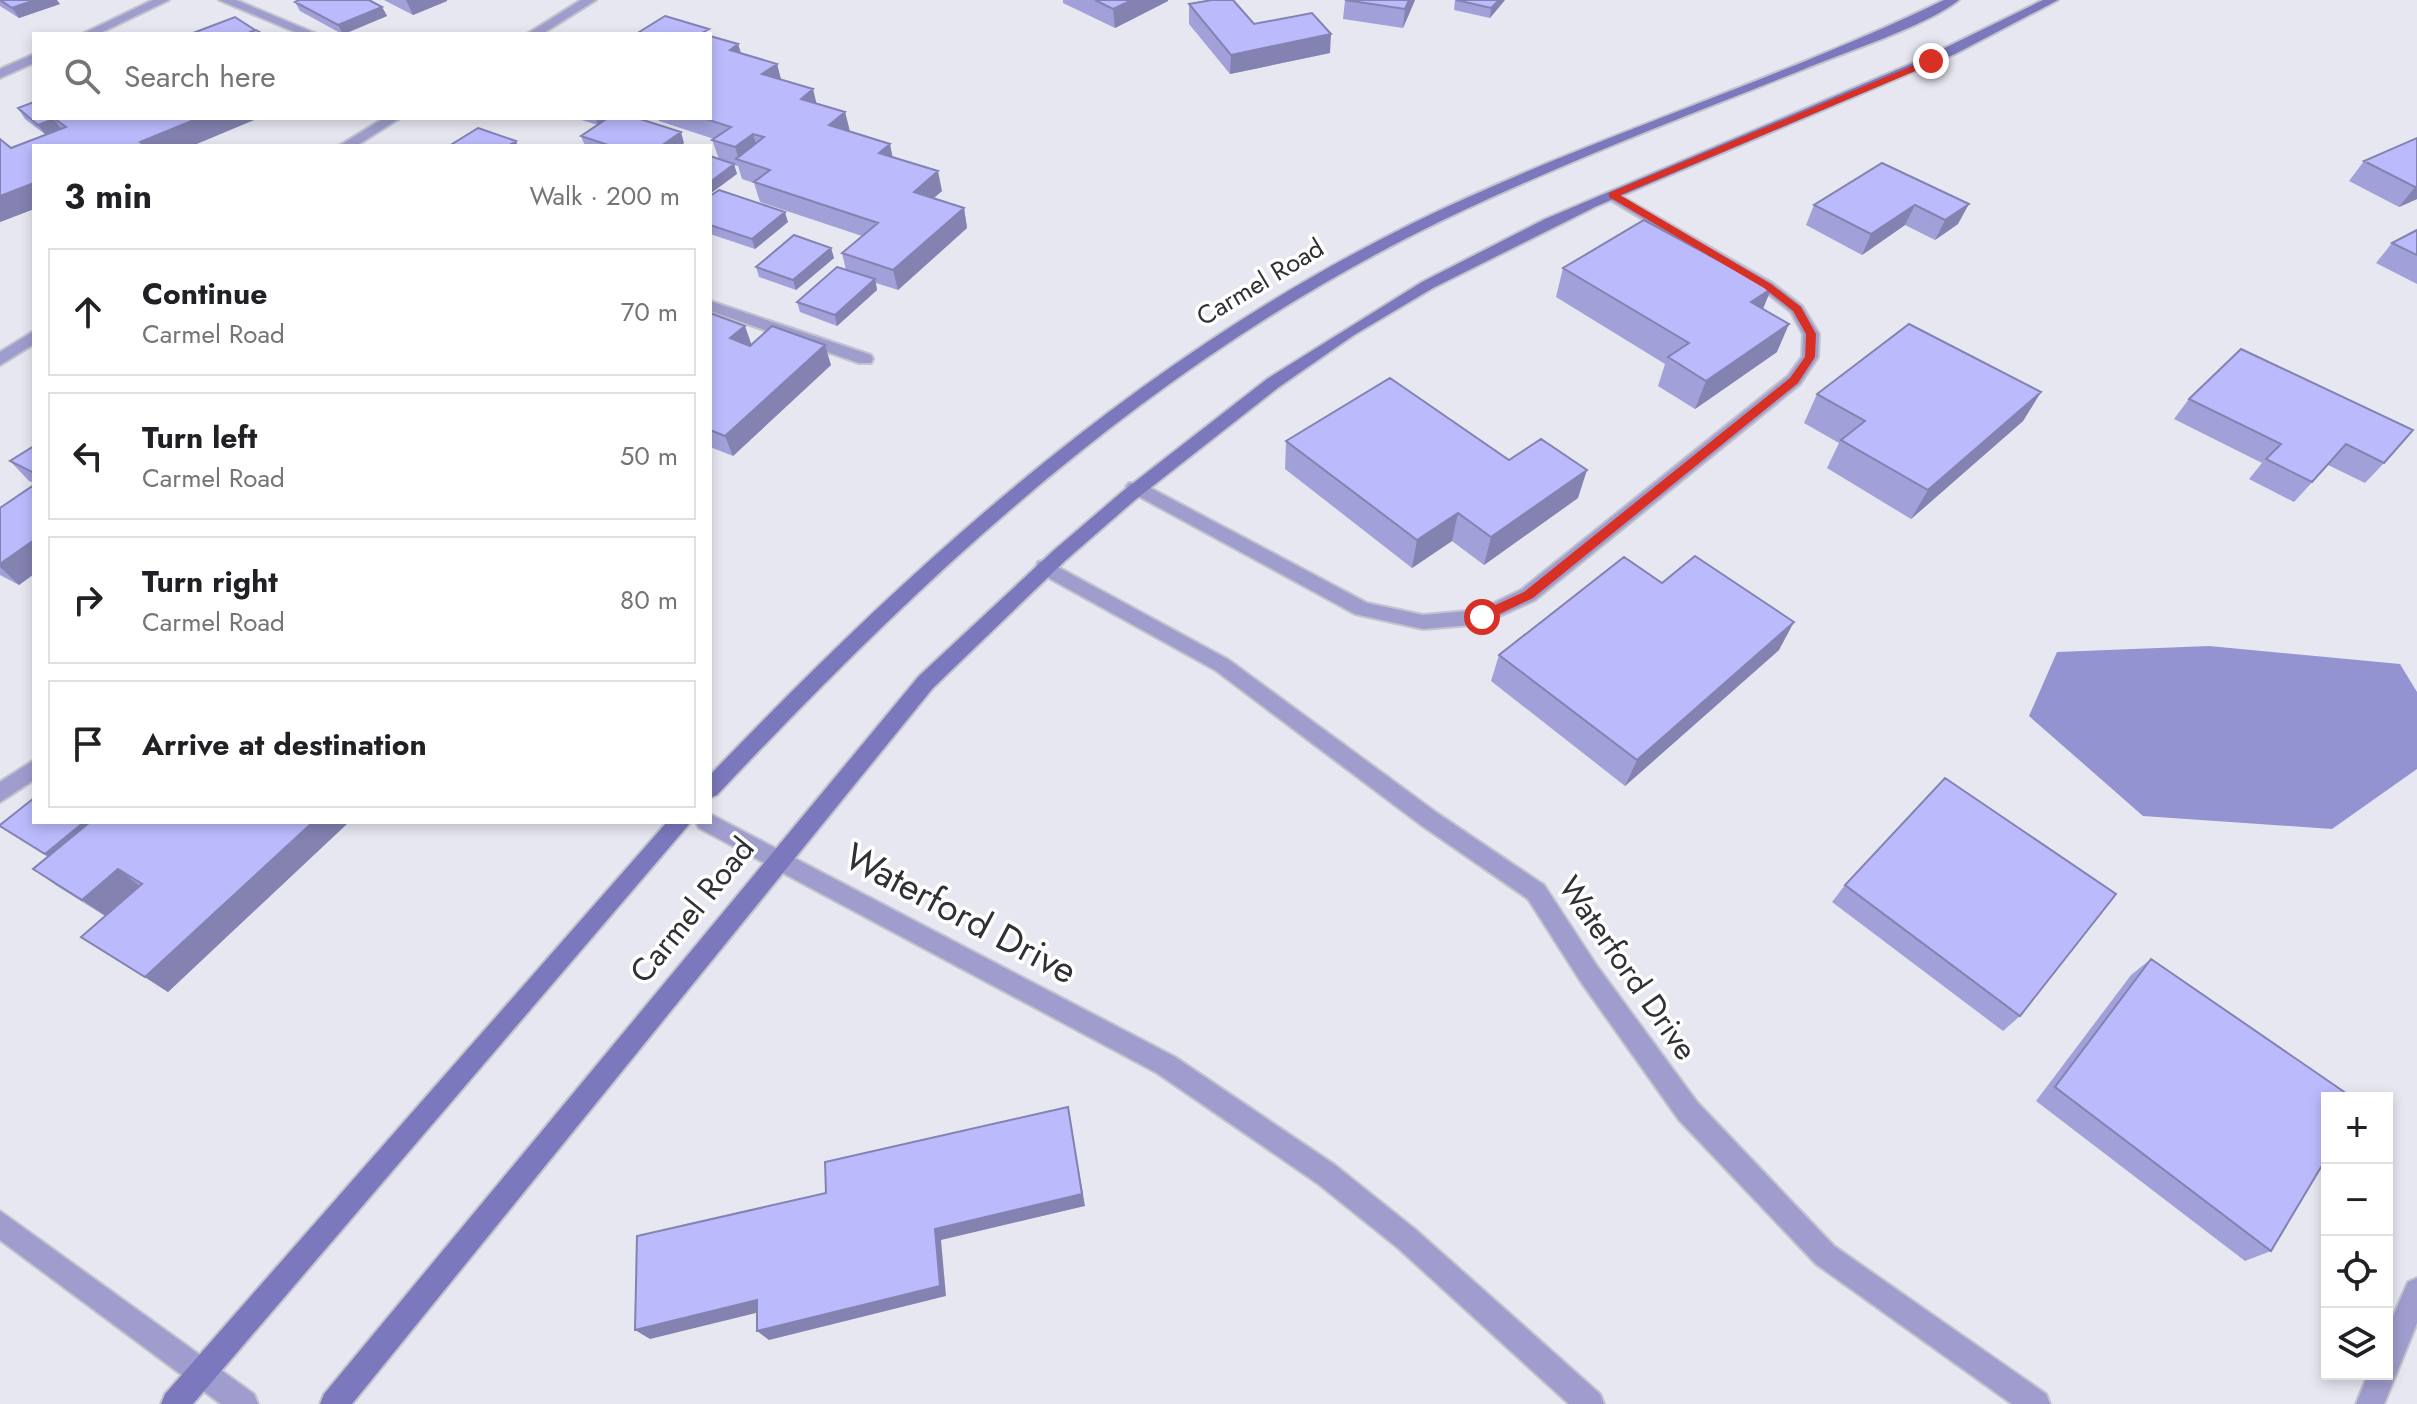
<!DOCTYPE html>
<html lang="en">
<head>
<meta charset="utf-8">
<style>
  body { margin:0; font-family:Jost,sans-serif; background:#f2f2f2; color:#202124 }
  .controls { position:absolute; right:24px; bottom:24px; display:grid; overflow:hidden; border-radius:0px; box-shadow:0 4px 12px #0003 }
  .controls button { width:72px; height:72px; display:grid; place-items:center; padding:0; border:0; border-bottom:2px solid #e0e0e0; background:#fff; color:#202124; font:40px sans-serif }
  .stop { position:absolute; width:24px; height:24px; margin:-18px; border:6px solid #d93025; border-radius:50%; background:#fff }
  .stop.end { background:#d93025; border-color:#fff; box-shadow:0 2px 8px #0008 }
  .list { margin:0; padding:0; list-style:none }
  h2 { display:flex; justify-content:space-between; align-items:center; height:104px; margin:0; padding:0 32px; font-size:34px }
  h2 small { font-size:26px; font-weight:400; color:#757577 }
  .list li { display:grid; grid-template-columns:52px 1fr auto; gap:24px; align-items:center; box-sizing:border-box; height:128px; margin:0 16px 16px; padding:0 16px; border:2px solid #e0e0e0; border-radius:0px }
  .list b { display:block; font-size:30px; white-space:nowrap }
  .list p { margin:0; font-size:26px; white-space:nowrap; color:#757577 }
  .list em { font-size:26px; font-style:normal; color:#757577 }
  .icon { flex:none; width:44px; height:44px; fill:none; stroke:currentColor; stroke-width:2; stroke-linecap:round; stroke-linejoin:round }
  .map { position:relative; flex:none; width:2417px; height:1404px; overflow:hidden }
  .search { position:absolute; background:#fff; box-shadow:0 4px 12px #0003; left:32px; top:32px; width:680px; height:88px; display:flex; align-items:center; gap:20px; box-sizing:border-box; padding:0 28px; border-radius:0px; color:#757577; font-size:30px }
  .panel { position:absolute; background:#fff; box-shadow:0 4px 12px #0003; left:32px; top:144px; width:680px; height:680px; border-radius:0px }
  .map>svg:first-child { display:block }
  .water { fill:#9493d2 }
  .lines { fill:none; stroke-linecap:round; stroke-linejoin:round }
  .lane-casing { stroke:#c2c3cc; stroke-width:4 }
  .street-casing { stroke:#c2c3cc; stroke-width:4 }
  .secondary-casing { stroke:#c2c3cc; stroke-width:4 }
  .lane { fill:#9e9dcd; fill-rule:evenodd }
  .street { fill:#9e9dcd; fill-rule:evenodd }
  .secondary { fill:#7b78bd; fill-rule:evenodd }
  .wall { fill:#a1a0d9 }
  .shaded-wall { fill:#8382b0 }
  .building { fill:#bbbafc; stroke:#8382b0; stroke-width:2 }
  .route { fill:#d93025 }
  .labels { text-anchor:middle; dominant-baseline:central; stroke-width:7; stroke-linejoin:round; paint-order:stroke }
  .far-street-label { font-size:26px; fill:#303135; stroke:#fff }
  .street-label { font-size:32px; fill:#303135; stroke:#fff }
  .near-street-label { font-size:38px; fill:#303135; stroke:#fff }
</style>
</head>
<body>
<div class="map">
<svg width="2417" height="1404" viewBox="0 0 2417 1404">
  <rect width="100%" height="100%" fill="#e7e7f2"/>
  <path class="water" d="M2209,646L2400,664L2417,692V769L2332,829L2143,816L2029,716L2057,652Z"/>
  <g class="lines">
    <defs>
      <path id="lane" d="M710,301L871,355L873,359L871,363H859L710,311Z"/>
      <path id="street" d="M153,0H169L98,34H82Z
        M219,0H236L317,34H300Z
        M581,0H596L542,34H527Z
        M34,54V63L0,78V69Z
        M384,118H400L356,146H339Z
        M1612,191L1772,283L1802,306L1819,334L1818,357L1800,384L1535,600L1482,624L1423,629L1355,614L1129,491L1126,487L1129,483H1141L1367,603L1423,615L1479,610L1521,590L1788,376L1802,357L1803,334L1791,312L1762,289L1607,198L1605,195Z
        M34,331V344L0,365V352Z
        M1045,560L1229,660L1437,813L1544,885L1597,966L1697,1102L1834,1246L2046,1394L2050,1404H2012L1816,1264L1679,1120L1581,982L1528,899L1421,825L1215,670L1038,572L1036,567L1038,562Z
        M34,760V780L0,802V782Z
        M710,814L1175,1057L1335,1165L1416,1230L1600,1394L1604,1404H1569L1398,1248L1317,1183L1157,1073L699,828L696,822H710Z
        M0,1211L254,1394L258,1404H221L0,1240Z
        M2417,1278V1323L2384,1404H2356L2368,1374H2387V1330L2408,1282Z"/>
      <path id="secondary" d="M1944,0H1959C1925,27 1844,52 1802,70C1688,115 1573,159 1462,211C1167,349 938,560 717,795L710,798V775C918,558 1140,358 1411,224C1584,139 1770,84 1944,0Z
        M2043,0H2058L1955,54L1597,206L1433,288L1354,335L1279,387L1135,500L1066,560L933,688L352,1404H320L324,1394L919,676L1053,551L1123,491L1267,379L1422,282L1545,219L1920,60Z
        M667,822H691L193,1404H161L165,1394Z"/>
    </defs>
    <use href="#lane" class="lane-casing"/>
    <use href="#street" class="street-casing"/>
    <use href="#secondary" class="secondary-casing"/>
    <use href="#lane" class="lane"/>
    <use href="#street" class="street"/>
    <use href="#secondary" class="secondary"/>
  </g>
  <path class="wall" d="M0,0L60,4L19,18L0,6Z
    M384,0H447V1L413,15Z
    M1063,0H1168V1L1115,28L1063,3Z
    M1345,0H1415L1403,28L1343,19Z
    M1455,0L1504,1L1490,18L1454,10Z
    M295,2L382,7L387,16L345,34H342L300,11Z
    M1189,4L1254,24L1330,53L1230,74L1189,24Z
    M711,36L738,44L741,53L777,64L781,80L817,104L845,112L850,132L893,157L942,191L933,198L964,208L967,228L898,290L876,283L877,290L837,326L800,312L797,302L846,270L842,253L862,236L760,202L754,183L742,179L738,166L734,165L737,174L719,159L712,140L714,139L659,121L658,118H710Z
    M18,108L259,118L34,146V209L0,222V139L11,148L46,135L25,119Z
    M575,118H637L684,143L679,146H585L581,136L598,125Z
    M2417,138V199L2399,207L2349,181L2364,161Z
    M1882,163L1958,224L1935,240L1905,225L1862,255L1806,225L1814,205Z
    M710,196L788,222L755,249L710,234Z
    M2417,230V284L2376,263L2392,243Z
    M831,248L834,258L796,290L759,277L756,267Z
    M1563,268L1771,289L1763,309L1777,352L1695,409L1658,386L1665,364L1556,297Z
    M710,313L751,345L831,365L733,456L710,447Z
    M2241,349L2384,463L2365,483L2328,465L2294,502L2249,479L2262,463L2174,419L2189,399Z
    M2041,392L2023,421L1911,519L1827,468L1839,443L1804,423L1817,394Z
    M1286,441L1509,460L1578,498L1484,565L1452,541L1412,568L1285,469Z
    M34,446V483L29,481L10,461Z
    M34,485V574L19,585L0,575V508Z
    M1662,583L1779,650L1625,786L1491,681L1499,655Z
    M34,822H349L168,992L81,937L105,916L57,886L33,869L48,857L0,826Z
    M1845,885L2020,1016L2003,1031L1832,902Z
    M2151,959L2271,1251L2245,1261L2036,1101L2131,975Z"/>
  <path class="shaded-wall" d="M35,0H57L60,4L19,18L12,8Z
    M406,0H447V1L413,15Z
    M1132,0H1168V1L1115,28L1113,9Z
    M1409,0H1415L1403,28L1405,9Z
    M1499,0H1505L1490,18L1491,8Z
    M382,7L387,16L343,34L338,25Z
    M1331,34L1330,53L1230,74L1231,55Z
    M738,44L744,63L730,50Z
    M777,64L782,83L762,74Z
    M813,89L818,109L801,99Z
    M845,112L850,132L829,125Z
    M199,118H259L192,146H141L140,142Z
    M596,118H609L598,125Z
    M54,119L61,129L46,135L38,125Z
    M681,132L684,143L679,146H661Z
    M753,134L759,154L739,160L735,147Z
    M516,141L518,146H508Z
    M890,144L894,164L879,153Z
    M734,164L737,174L710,194V182Z
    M938,171L942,191L918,212L914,192Z
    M34,183V209L0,222V196Z
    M2415,187H2417V199L2399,207Z
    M1969,204L1958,224L1935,240L1945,220Z
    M1915,205L1905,225L1862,255L1871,234Z
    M964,208L967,228L898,290L893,270Z
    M785,212L788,222L755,249L752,239Z
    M831,248L834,258L796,290L793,280Z
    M875,279L877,290L837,326L835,315Z
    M1771,289L1759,318L1751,302Z
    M1789,324L1777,352L1695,409L1706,381Z
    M745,326L752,346L730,338Z
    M825,345L831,365L733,456L725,436Z
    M2041,392L2023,421L1911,519L1928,490Z
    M1587,470L1578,498L1484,565L1491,537Z
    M1458,513L1452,541L1412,568L1417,540Z
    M34,540V563L32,562L34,564V574L19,585L0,567V564Z
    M1794,622L1779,650L1625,786L1637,760Z
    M84,822H106L57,863L45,854Z
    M313,822H349L168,992L145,977Z
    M118,869L140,886L106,916L82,900Z
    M1068,1107L1085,1206L941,1240L946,1296L769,1340L757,1331L935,1229Z
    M757,1300L768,1310L650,1339L635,1330Z"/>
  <path class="building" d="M0,0H35L12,8Z
    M299,0H369L382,7L338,25L295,2Z
    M1095,0H1132L1113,9Z
    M1212,0H1233L1254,24L1312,13L1331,34L1231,55L1189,4Z
    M1345,0H1409L1405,9Z
    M1456,0H1499L1491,8Z
    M665,16L709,29L702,33L705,34H636Z
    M235,17L255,30L246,34L193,33Z
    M256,30L263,34H246Z
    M710,36L738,44L730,50L777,64L762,74L813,89L801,99L845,112L829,125L890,144L879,153L938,171L914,192L964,208L893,270L842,253L878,223L754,182L770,170L736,159L764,137L753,134L735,147L712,140L731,127L703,118H710Z
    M34,102V118L54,119L38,125L18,108Z
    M54,118H199L140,142L144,145L141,146H34V183L0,196V139L11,148L66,127Z
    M608,118H637L681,132L661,146H611L581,136Z
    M478,128L516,141L508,146H449Z
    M2417,138V187H2415L2364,161Z
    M710,156L734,164L710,182Z
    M1882,163L1969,204L1945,220L1915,205L1871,234L1814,205Z
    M719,190L785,212L752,239L710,225V196Z
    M1644,220L1771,289L1751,302L1789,324L1706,381L1668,357L1689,343L1563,268Z
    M2417,230V255L2392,243Z
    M794,235L831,248L793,280L756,267Z
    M837,267L875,279L835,315L797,302Z
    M710,313L745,326L730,338L750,346L772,326L825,345L725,436L710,430Z
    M1909,324L2041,392L1928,490L1841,440L1865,421L1817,394Z
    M2241,349L2413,430L2384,463L2346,444L2312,482L2266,459L2281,444L2189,399Z
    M1390,378L1509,460L1541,439L1587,470L1491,537L1458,513L1417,540L1286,441Z
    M34,446V473L10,461Z
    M34,485V540L0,564V508Z
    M1695,556L1794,622L1637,760L1499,655L1624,557L1662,583Z
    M1945,778L2116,894L2020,1016L1845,885Z
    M34,798V822H84L45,854L0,826V825Z
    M90,822H313L145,977L81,937L142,884L118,869L82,900L33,869Z
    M2151,959L2353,1098H2327V1157L2271,1251L2055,1087Z
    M1068,1107L1082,1194L935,1229L940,1286L757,1331V1300L635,1330L637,1236L826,1193L825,1162Z"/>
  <path class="route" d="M1931,58L1934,63L1620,195L1771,284L1801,307L1816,334L1815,357L1798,383L1533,598L1487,620H1478V613L1524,592L1790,378L1805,357L1806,334L1793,311L1764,288L1609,197V193Z"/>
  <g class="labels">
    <g class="far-street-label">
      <text transform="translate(1260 282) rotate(-31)">Carmel Road</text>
    </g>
    <g class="street-label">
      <text transform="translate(692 910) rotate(-51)">Carmel Road</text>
      <text transform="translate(1628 968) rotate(55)">Waterford Drive</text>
    </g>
    <g class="near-street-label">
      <text transform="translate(961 913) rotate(28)">Waterford Drive</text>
    </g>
  </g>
</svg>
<div class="controls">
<button>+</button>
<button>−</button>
<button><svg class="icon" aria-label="locate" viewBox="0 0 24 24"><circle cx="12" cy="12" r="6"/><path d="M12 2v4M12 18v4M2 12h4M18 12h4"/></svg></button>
<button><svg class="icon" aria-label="layers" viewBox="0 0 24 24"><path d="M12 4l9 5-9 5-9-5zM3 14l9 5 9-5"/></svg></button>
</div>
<div class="stop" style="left:1482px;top:617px"></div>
<div class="stop end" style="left:1931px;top:61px"></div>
<div class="search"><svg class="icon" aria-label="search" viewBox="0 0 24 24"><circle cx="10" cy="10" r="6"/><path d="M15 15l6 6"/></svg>Search here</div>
<section class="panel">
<h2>3 min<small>Walk · 200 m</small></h2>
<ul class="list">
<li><svg class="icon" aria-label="ahead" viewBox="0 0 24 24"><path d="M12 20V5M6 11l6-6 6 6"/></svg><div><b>Continue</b><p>Carmel Road</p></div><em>70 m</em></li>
<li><svg class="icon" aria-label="left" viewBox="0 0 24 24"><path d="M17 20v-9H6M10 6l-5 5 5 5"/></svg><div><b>Turn left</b><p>Carmel Road</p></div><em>50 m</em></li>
<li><svg class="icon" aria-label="right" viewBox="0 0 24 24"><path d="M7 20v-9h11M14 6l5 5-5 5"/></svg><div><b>Turn right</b><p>Carmel Road</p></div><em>80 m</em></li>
<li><svg class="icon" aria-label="arrive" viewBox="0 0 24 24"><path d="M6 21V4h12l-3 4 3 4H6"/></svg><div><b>Arrive at destination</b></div></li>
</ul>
</section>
</div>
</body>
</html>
